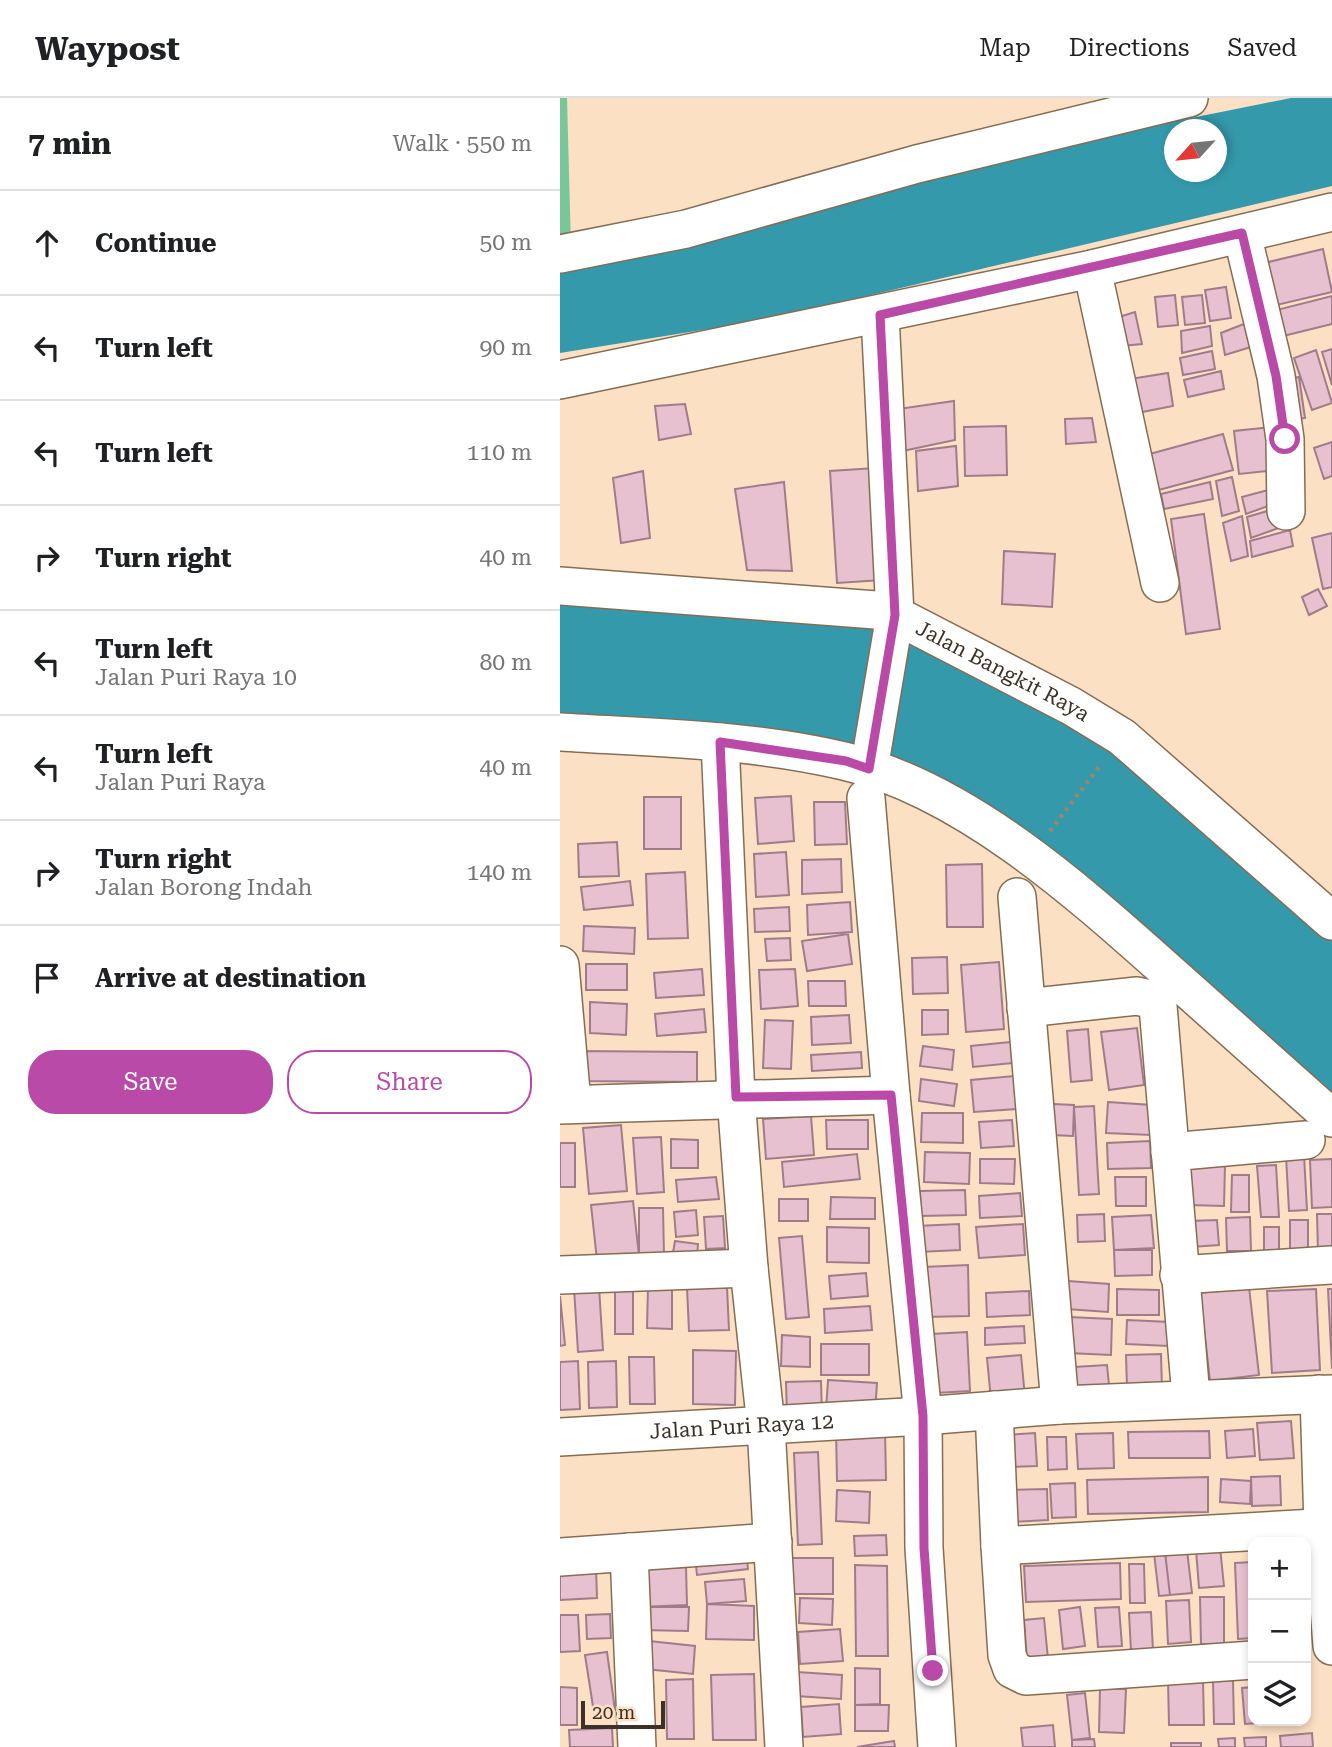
<!DOCTYPE html>
<html lang="en">
<head>
<meta charset="utf-8">
<style>
  body { margin:0; font-family:"Roboto Serif",serif; background:#f6f6f6; color:#202124 }
  .controls { position:absolute; right:21px; bottom:21px; display:grid; overflow:hidden; border-radius:14px; box-shadow:0 4px 10px #0003 }
  .controls button { width:63px; height:63px; display:grid; place-items:center; padding:0; border:0; border-bottom:2px solid #e0e0e0; background:#fff; color:#202124; font:35px sans-serif }
  .compass { position:absolute; left:604px; top:21px; width:63px; height:63px; border-radius:50%; background:#fff; box-shadow:0 4px 10px #0003; rotate:243deg }
  .scale { position:absolute; left:21px; bottom:18px; width:84px; box-sizing:border-box; padding-left:7px; border:4px solid #3c3126; border-top:0; font-size:19px; line-height:24px; white-space:nowrap; color:#3c3126; -webkit-text-stroke:5px #fce0c4; paint-order:stroke }
  .stop { position:absolute; width:21px; height:21px; margin:-16px; border:5px solid #b94aa8; border-radius:50%; background:#fff }
  .stop.end { background:#b94aa8; border-color:#fff; box-shadow:0 2px 7px #0008 }
  .list { margin:0; padding:0; list-style:none }
  h2 { display:flex; justify-content:space-between; align-items:center; height:91px; margin:0; padding:0 28px; font-size:30px }
  h2 small { font-size:23px; font-weight:400; color:#757577 }
  .list li { display:grid; grid-template-columns:46px 1fr auto; gap:21px; align-items:center; box-sizing:border-box; height:105px; padding:0 28px; border-top:2px solid #e0e0e0 }
  .list b { display:block; font-size:26px; white-space:nowrap }
  .list p { margin:0; font-size:23px; white-space:nowrap; color:#757577 }
  .list em { font-size:23px; font-style:normal; color:#757577 }
  .actions { display:flex; gap:14px; padding:21px 28px }
  .actions a { flex:1; padding:16px 0; border:2px solid #b94aa8; border-radius:28px; text-align:center; font-size:24px; color:#b94aa8 }
  .actions .main { background:#b94aa8; color:#fff }
  .icon { flex:none; width:38px; height:38px; fill:none; stroke:currentColor; stroke-width:2; stroke-linecap:round; stroke-linejoin:round }
  .map { position:relative; flex:none; width:772px; height:1649px; overflow:hidden }
  header { display:flex; align-items:center; gap:42px; box-sizing:border-box; height:98px; padding:0 35px; background:#fff; border-bottom:2px solid #e0e0e0 }
  header strong { font-size:33px }
  nav { display:flex; gap:38px; margin-inline-start:auto; font-size:24px }
  main { display:flex }
  aside { flex:1; background:#fff }
  .map>svg:first-child { display:block }
  .green { fill:#79c699 }
  .water { fill:#3499ab; fill-rule:evenodd }
  .building { fill:#e8c1d0; stroke:#a07c8b; stroke-width:2 }
  .lines { fill:none; stroke-linecap:round; stroke-linejoin:round }
  .minor-casing { stroke:#856d53; stroke-width:40 }
  .path { stroke:#988572; stroke-width:4.5; stroke-dasharray:3.5 5; stroke-linecap:butt }
  .minor { stroke:#fff; stroke-width:37 }
  .route { stroke:#b94aa8; stroke-width:9 }
  .labels { text-anchor:middle; dominant-baseline:central; stroke-width:6; stroke-linejoin:round; paint-order:stroke }
  .street-label { font-size:21px; fill:#3c3126; stroke:#fce0c4 }
</style>
</head>
<body>
<header>
<strong>Waypost</strong>
<nav><a>Map</a><a>Directions</a><a>Saved</a></nav>
</header>
<main>
<aside>
<h2>7 min<small>Walk · 550 m</small></h2>
<ul class="list">
<li><svg class="icon" aria-label="ahead" viewBox="0 0 24 24"><path d="M12 20V5M6 11l6-6 6 6"/></svg><div><b>Continue</b></div><em>50 m</em></li>
<li><svg class="icon" aria-label="left" viewBox="0 0 24 24"><path d="M17 20v-9H6M10 6l-5 5 5 5"/></svg><div><b>Turn left</b></div><em>90 m</em></li>
<li><svg class="icon" aria-label="left" viewBox="0 0 24 24"><path d="M17 20v-9H6M10 6l-5 5 5 5"/></svg><div><b>Turn left</b></div><em>110 m</em></li>
<li><svg class="icon" aria-label="right" viewBox="0 0 24 24"><path d="M7 20v-9h11M14 6l5 5-5 5"/></svg><div><b>Turn right</b></div><em>40 m</em></li>
<li><svg class="icon" aria-label="left" viewBox="0 0 24 24"><path d="M17 20v-9H6M10 6l-5 5 5 5"/></svg><div><b>Turn left</b><p>Jalan Puri Raya 10</p></div><em>80 m</em></li>
<li><svg class="icon" aria-label="left" viewBox="0 0 24 24"><path d="M17 20v-9H6M10 6l-5 5 5 5"/></svg><div><b>Turn left</b><p>Jalan Puri Raya</p></div><em>40 m</em></li>
<li><svg class="icon" aria-label="right" viewBox="0 0 24 24"><path d="M7 20v-9h11M14 6l5 5-5 5"/></svg><div><b>Turn right</b><p>Jalan Borong Indah</p></div><em>140 m</em></li>
<li><svg class="icon" aria-label="arrive" viewBox="0 0 24 24"><path d="M6 21V4h12l-3 4 3 4H6"/></svg><div><b>Arrive at destination</b></div></li>
</ul>
<div class="actions"><a class="main">Save</a><a>Share</a></div>
</aside>
<div class="map">
<svg width="772" height="1649" viewBox="0 0 772 1649">
  <rect width="100%" height="100%" fill="#fce0c4"/>
  <path class="green" d="M0,0H7L11,149L0,151Z"/>
  <path class="water" d="M731,0H772V88L210,221L0,255V175L408,65ZM614,32H656V74H614Z
    M0,495L301,520L513,622L772,835V999L572,826L361,669L121,628L0,627Z"/>
  <path class="building" d="M763,151L772,194L708,209L700,166Z
    M666,189L671,220L650,223L645,192Z
    M615,197L618,227L598,229L595,199Z
    M642,197L645,225L625,227L622,199Z
    M772,198V226L711,241L705,215Z
    M575,214L582,246L562,248L559,219Z
    M689,224L691,249L665,257L661,235Z
    M650,228L652,248L622,255L621,233Z
    M772,251V287L762,254Z
    M756,252L772,305L752,312L734,260Z
    M652,253L655,271L623,277L620,260Z
    M661,273L664,291L628,299L624,282Z
    M608,275L613,308L577,315L570,281Z
    M739,279L745,320L726,323L719,283Z
    M394,303L395,342L338,354V311Z
    M125,306L131,336L99,342L95,308Z
    M532,320L536,344L506,346L505,321Z
    M446,328L447,377L405,378L404,329Z
    M713,329L717,372L679,376L674,333Z
    M663,336L673,372L595,393L586,357Z
    M772,344V378L764,381L754,350Z
    M396,348L398,388L358,393L356,353Z
    M315,370L322,482L277,485L270,373Z
    M83,373L90,440L61,445L53,380Z
    M672,379L679,413L662,418L656,383Z
    M224,384L232,473L187,472L175,391Z
    M650,384L653,401L604,411L601,396Z
    M716,390L719,404L686,416L682,399Z
    M721,409L727,427L691,440L687,419Z
    M644,416L660,531L626,536L611,421Z
    M682,418L688,458L671,463L663,425Z
    M730,432L733,448L692,459L690,443Z
    M772,435V489L763,491L752,440Z
    M444,453L495,456L492,509L442,506Z
    M758,491L767,508L749,517L742,499Z
    M231,698L234,743L198,746L195,700Z
    M84,699H121V751H84Z
    M254,704H285L287,746L255,747Z
    M57,744L59,778L19,779L18,746Z
    M226,754L229,797L196,799L194,756Z
    M281,761L282,794L242,796V762Z
    M422,766L423,829H387L386,767Z
    M125,774L128,840L88,841L86,776Z
    M70,783L73,807L24,812L21,789Z
    M290,804L292,834L248,837L247,807Z
    M229,809L230,833L195,834L194,811Z
    M24,828L75,830L74,856L23,853Z
    M288,836L292,866L247,873L242,843Z
    M230,840L231,862L207,863L205,841Z
    M387,859L388,895L353,896L352,860Z
    M439,864L444,931L406,934L401,867Z
    M26,866H67V892H26Z
    M142,871L144,897L96,900L94,875Z
    M235,871L238,908L201,911L199,872Z
    M248,883H285L286,908H249Z
    M30,904L67,906L66,937L30,935Z
    M144,911L146,934L97,938L95,916Z
    M362,912H388V936L362,937Z
    M289,917L291,945L252,947L251,919Z
    M205,922L233,923L231,971L203,970Z
    M577,930L584,987L549,992L541,934Z
    M528,931L532,982L511,984L507,933Z
    M461,943L463,964L413,969L411,948Z
    M363,948L394,952L392,972L360,968Z
    M16,953L137,954V984L16,983Z
    M301,954L302,970L252,973L251,957Z
    M454,978L457,1011L414,1014L411,982Z
    M361,981L397,986L394,1008L359,1003Z
    M548,1004L592,1007L591,1037L546,1035Z
    M493,1006L514,1007L513,1038L491,1037Z
    M534,1008L539,1096L519,1097L514,1009Z
    M362,1015H403V1045L361,1044Z
    M251,1018L254,1057L206,1061L203,1021Z
    M266,1022H308V1051H267Z
    M452,1022L454,1048L421,1050L419,1024Z
    M61,1027L67,1093L29,1096L23,1030Z
    M101,1039L104,1094L77,1096L73,1040Z
    M111,1041L138,1042V1070H111Z
    M590,1043L591,1070L548,1071L547,1045Z
    M0,1045H15V1089H0Z
    M365,1054L410,1055L409,1086L364,1084Z
    M297,1056L300,1081L224,1089L222,1064Z
    M744,1057L747,1112L729,1113L726,1058Z
    M420,1061H455L454,1086L420,1085Z
    M772,1061V1109L752,1110L750,1062Z
    M628,1065L665,1066L664,1108L627,1107Z
    M716,1067L719,1119H701L697,1068Z
    M672,1077H689V1114H671Z
    M156,1079L159,1101L118,1104L116,1082Z
    M555,1079H586V1108H556Z
    M405,1092L406,1117L361,1118L360,1093Z
    M460,1095L462,1118L420,1120L419,1098Z
    M271,1099L315,1100V1121H270Z
    M219,1101H248V1123H219Z
    M73,1103L79,1158L37,1162L31,1107Z
    M79,1110H103L104,1157L79,1158Z
    M136,1112L138,1137L116,1139L114,1114Z
    M544,1116L545,1143L518,1144L517,1117Z
    M757,1116H772V1154H758Z
    M591,1117L594,1150L554,1152L552,1119Z
    M163,1118L165,1150L146,1151L144,1119Z
    M690,1119L691,1153H667L666,1120Z
    M657,1122L659,1147L631,1149L629,1123Z
    M730,1122H748V1158H730Z
    M399,1126L400,1152L358,1154L357,1128Z
    M463,1126L465,1157L419,1160L416,1129Z
    M267,1129L309,1130V1165L267,1164Z
    M704,1129H719V1160H704Z
    M242,1138L249,1219L226,1221L219,1140Z
    M115,1143L138,1146L137,1158L113,1155Z
    M554,1152H592V1177L555,1178Z
    M408,1167L409,1218L365,1219L363,1169Z
    M306,1175L308,1198L271,1201L269,1178Z
    M508,1183L549,1186L548,1214L507,1211Z
    M39,1189L43,1252L18,1254L14,1190Z
    M55,1189H73V1236H55Z
    M88,1189L112,1190V1231L87,1230Z
    M167,1189L169,1232L129,1233L127,1190Z
    M689,1189L699,1277L650,1283L640,1195Z
    M557,1191L599,1192V1217H557Z
    M756,1191L760,1272L712,1275L707,1193Z
    M768,1191H772V1271Z
    M469,1193L470,1217L427,1219L426,1195Z
    M0,1198L5,1247L0,1248Z
    M310,1208L312,1232L265,1235L264,1211Z
    M509,1219L552,1221L551,1257L508,1255Z
    M567,1222L610,1224L609,1248L566,1246Z
    M464,1228L465,1245L425,1247V1230Z
    M407,1234L410,1293L375,1295L371,1236Z
    M222,1237L250,1239V1269L221,1268Z
    M261,1246H309V1277H261Z
    M133,1252L176,1253L175,1307L133,1306Z
    M601,1256L602,1290H567L566,1257Z
    M461,1257L465,1299L431,1302L427,1260Z
    M69,1259H94L95,1306H70Z
    M18,1263L20,1311L0,1312V1264Z
    M56,1263L57,1309L29,1310L28,1264Z
    M547,1267L549,1287L516,1290L514,1269Z
    M268,1282L317,1285L315,1315L266,1312Z
    M261,1283L262,1318L227,1319L226,1284Z
    M731,1323L734,1360L700,1362L697,1325Z
    M325,1331L326,1382L277,1383L276,1332Z
    M693,1331L695,1358L667,1360L665,1333Z
    M649,1333L650,1360H569L568,1334Z
    M475,1335L477,1368L448,1369L446,1337Z
    M553,1335L554,1370L518,1371L516,1336Z
    M487,1339H506L507,1371L488,1372Z
    M258,1354L262,1446L238,1447L234,1355Z
    M720,1378L721,1407L692,1408L691,1379Z
    M648,1379V1414L528,1416L527,1382Z
    M661,1381L691,1383L690,1406L660,1404Z
    M515,1385L516,1419L492,1420L490,1386Z
    M487,1391L488,1422L451,1424L450,1392Z
    M277,1392L310,1394L309,1425L276,1423Z
    M326,1437L327,1457L295,1458L294,1438Z
    M660,1449L664,1488L639,1490L636,1452Z
    M627,1452L632,1495L610,1497L605,1454Z
    M186,1453L188,1471L137,1477L135,1459Z
    M605,1454L610,1497L599,1498L594,1455Z
    M230,1460H273V1496H230Z
    M693,1464V1540L678,1541L675,1465Z
    M560,1465L561,1501L466,1504L464,1468Z
    M569,1466H584L585,1505H570Z
    M295,1467L327,1468L328,1558H296Z
    M126,1469L127,1507L80,1509L78,1471Z
    M36,1470L37,1500L0,1502V1471Z
    M184,1481L186,1503L147,1506L145,1484Z
    M640,1499H664V1547L641,1546Z
    M240,1500L273,1501L272,1527L239,1525Z
    M629,1502L631,1544L608,1546L606,1503Z
    M147,1506L194,1508V1542L146,1541Z
    M80,1509H129L128,1533L80,1532Z
    M520,1509L525,1548L503,1551L499,1512Z
    M559,1509L562,1548L538,1549L535,1510Z
    M591,1514L593,1552L571,1553L569,1515Z
    M50,1516L51,1540L27,1541L26,1517Z
    M0,1517H18L20,1553L0,1554Z
    M484,1520L488,1561L467,1563L464,1522Z
    M280,1531L283,1563L240,1566L238,1534Z
    M89,1543L135,1548L133,1576L86,1571Z
    M47,1554L55,1612L34,1615L25,1557Z
    M295,1570L320,1571V1606L295,1607Z
    M237,1574L282,1577L281,1601L236,1598Z
    M194,1576L196,1642H153L151,1577Z
    M133,1581L134,1641H107L106,1582Z
    M608,1582H643L644,1627H609Z
    M673,1582L674,1626H654L653,1583Z
    M0,1589L17,1590V1627H0Z
    M693,1589V1623L711,1624L685,1626L682,1590Z
    M540,1590L566,1591L564,1635L539,1634Z
    M525,1595L530,1640L512,1642L507,1597Z
    M279,1606L281,1636L243,1639L241,1609Z
    M295,1607H329L328,1633H295Z
    M493,1627L495,1649H463L461,1630Z
    M52,1630L53,1649H10L9,1632Z
    M752,1635L753,1649H721L720,1638Z
    M706,1639V1649H685L684,1640Z
    M675,1640V1649H659L658,1641Z
    M534,1641L535,1649H512V1642Z
    M334,1643L335,1649H297Z
    M611,1645H641V1649H611Z"/>
  <g class="lines">
    <defs>
      <g id="minor">
        <path d="M682,136L716,278L725,341L726,413"/>
        <path d="M0,156L126,131L357,66L629,0"/>
        <path d="M532,171L600,485"/>
        <path d="M0,282L532,171L772,114"/>
        <path id="s1" d="M0,488L316,512L335,517L511,608L562,639L772,823"/>
        <path d="M0,634C95,640 191,641 284,663C406,691 523,798 614,879C666,926 719,973 772,1020"/>
        <path d="M160,644L176,999L189,1170L206,1328L224,1649"/>
        <path d="M309,671L335,517L320,217"/>
        <path d="M306,700L331,997L363,1318L364,1450L377,1649"/>
        <path d="M457,799L500,1307"/>
        <path d="M0,867L12,1005"/>
        <path d="M466,910L577,898L594,902L598,908L631,1299"/>
        <path d="M0,1007L331,997"/>
        <path d="M610,1054L746,1042"/>
        <path d="M0,1177L189,1170"/>
        <path d="M619,1177L771,1167"/>
        <path d="M759,1296L763,1428L772,1548"/>
        <path d="M434,1312L440,1448L772,1429"/>
        <path id="s2" d="M0,1339L363,1318L500,1307L772,1296"/>
        <path d="M440,1448L447,1557L452,1571L466,1578L693,1562"/>
        <path d="M69,1454L77,1649"/>
        <path d="M0,1459L213,1444"/>
      </g>
    </defs>
    <use href="#minor" class="minor-casing"/>
    <path class="path" d="M490,733L542,665"/>
    <use href="#minor" class="minor"/>
  </g>
  <g class="lines">
    <path class="route" d="M373,1573L364,1450L363,1318L331,997L176,999L160,644L286,663L309,671L335,517L320,217L682,135L716,278L725,341"/>
  </g>
  <g class="labels">
    <g class="street-label">
      <text stroke="none"><textPath href="#s1" startOffset="458">Jalan Bangkit Raya</textPath></text>
      <text stroke="none"><textPath href="#s2" startOffset="182">Jalan Puri Raya 12</textPath></text>
    </g>
  </g>
</svg>
<div class="controls">
<button>+</button>
<button>−</button>
<button><svg class="icon" aria-label="layers" viewBox="0 0 24 24"><path d="M12 4l9 5-9 5-9-5zM3 14l9 5 9-5"/></svg></button>
</div>
<svg class="compass" viewBox="-18 -18 36 36"><path d="M0-13l5 13h-10z" fill="#e53935"/><path d="M0 13l5-13h-10z" fill="#757577"/></svg>
<div class="scale">20 m</div>
<div class="stop" style="left:725px;top:341px"></div>
<div class="stop end" style="left:373px;top:1573px"></div>
</div>
</main>
</body>
</html>
